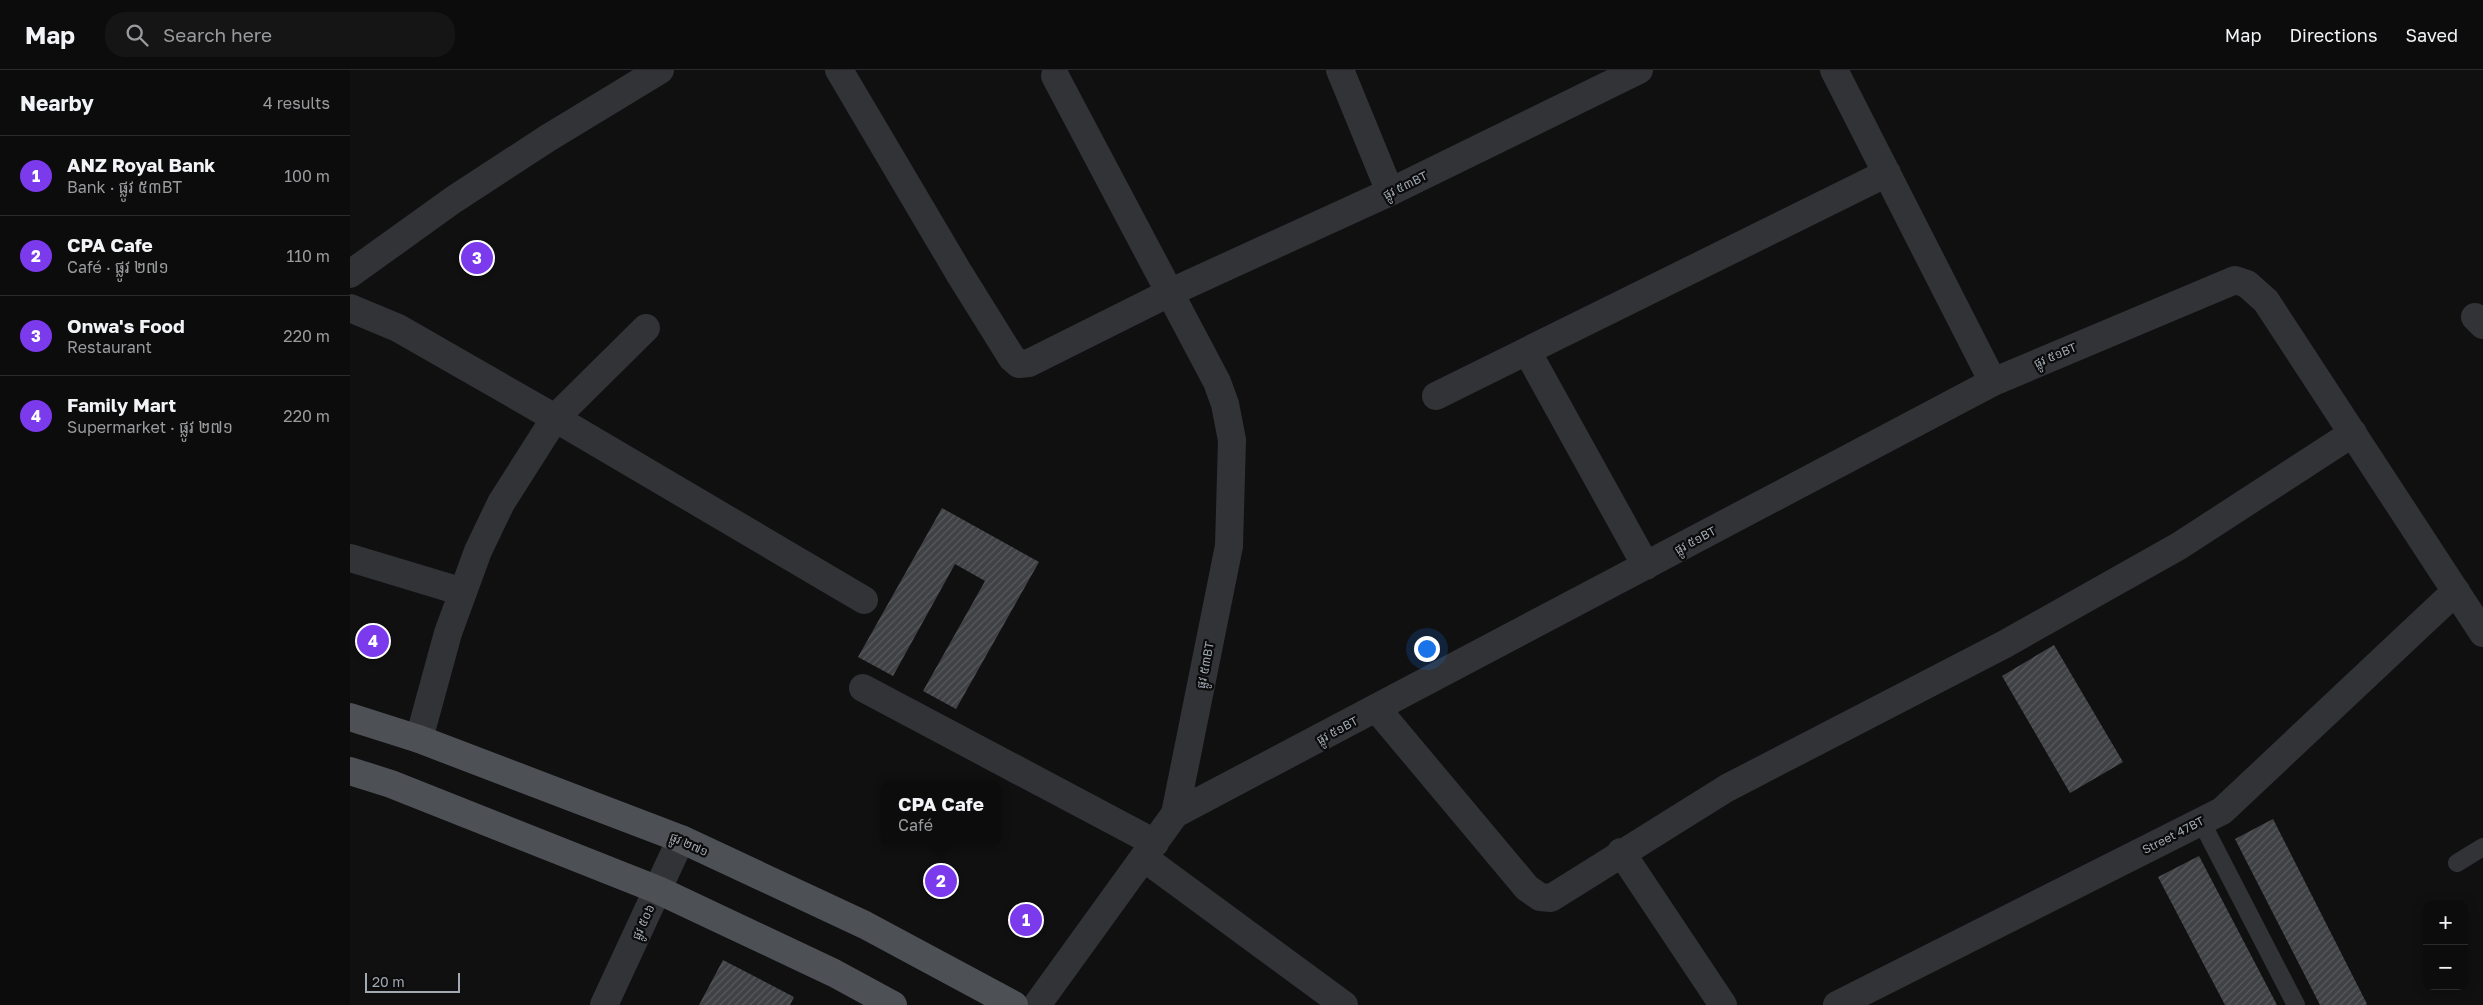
<!DOCTYPE html>
<html lang="en">
<head>
<meta charset="utf-8">
<style>
  body { margin:0; font-family:"Golos Text","Noto Sans Khmer",sans-serif; background:#151516; color:#f1f3f6 }
  .controls { position:absolute; right:15px; bottom:15px; display:grid; overflow:hidden; border-radius:10px; box-shadow:0 2px 12px #0003 }
  .controls button { width:45px; height:45px; display:grid; place-items:center; padding:0; border:0; border-bottom:1px solid #2c2c2e; background:#0c0c0d; color:#f1f3f6; font:25px sans-serif }
  .scale { position:absolute; left:15px; bottom:12px; width:95px; box-sizing:border-box; padding-left:5px; border:2px solid #a1aab2; border-top:0; font-size:14px; line-height:18px; white-space:nowrap; color:#a1aab2; -webkit-text-stroke:4px #0b0b0c; paint-order:stroke }
  .you { position:absolute; left:1076px; top:578px; width:18px; height:18px; margin:-12px; border:4px solid #fff; border-radius:50%; background:#1a73e8; box-shadow:0 0 0 8px #1a73e833 }
  .badge { display:grid; place-items:center; width:32px; height:32px; border-radius:50%; background:#7c3aed; color:#fff; font-size:16px; font-weight:700 }
  .pin { position:absolute; translate:-50% -50%; border:2px solid #fff; box-shadow:0 1px 5px #0006 }
  .popup { position:absolute; left:531px; top:711px; width:120px; height:65px; box-sizing:border-box; display:grid; place-content:center; border-radius:10px; background:#0c0c0d; filter:drop-shadow(0 1px 4px #0005); font-size:16px; white-space:nowrap; color:#9a9b9d }
  .popup b { font-size:19px; color:#f1f3f6 }
  .popup::after { content:''; position:absolute; left:50%; top:100%; margin-left:-10px; border:10px solid transparent; border-top-color:#0c0c0d }
  .list { margin:0; padding:0; list-style:none }
  h2 { display:flex; justify-content:space-between; align-items:center; height:65px; margin:0; padding:0 20px; font-size:21px }
  h2 small { font-size:16px; font-weight:400; color:#9a9b9d }
  .list li { display:grid; grid-template-columns:32px 1fr auto; gap:15px; align-items:center; box-sizing:border-box; height:80px; padding:0 20px; border-top:1px solid #2c2c2e }
  .list b { display:block; font-size:19px; white-space:nowrap }
  .list p { margin:0; font-size:16px; white-space:nowrap; color:#9a9b9d }
  .list em { font-size:16px; font-style:normal; color:#9a9b9d }
  .icon { flex:none; width:28px; height:28px; fill:none; stroke:currentColor; stroke-width:2; stroke-linecap:round; stroke-linejoin:round }
  .map { position:relative; flex:none; width:2133px; height:935px; overflow:hidden }
  header { display:flex; align-items:center; gap:30px; box-sizing:border-box; height:70px; padding:0 25px; background:#0c0c0d; border-bottom:1px solid #2c2c2e }
  header strong { font-size:24px }
  nav { display:flex; gap:28px; margin-inline-start:auto; font-size:18px }
  .search { width:350px; height:45px; background:#151516; display:flex; align-items:center; gap:12px; box-sizing:border-box; padding:0 18px; border-radius:20px; color:#9a9b9d; font-size:19px }
  main { display:flex }
  aside { flex:1; background:#0c0c0d }
  .map>svg:first-child { display:block }
  .building { fill:url(#building-hatch) }
  .lines { fill:none; stroke-linecap:round; stroke-linejoin:round }
  .service { stroke:#313336; stroke-width:18 }
  .minor { stroke:#313336; stroke-width:28 }
  .primary { stroke:#4d5155; stroke-width:28 }
  .labels { text-anchor:middle; dominant-baseline:central; stroke-width:4.5; stroke-linejoin:round; paint-order:stroke }
  .street-label { font-size:12px; fill:#a1aab2; stroke:#0b0b0c }
</style>
</head>
<body>
<header>
<strong>Map</strong>
<div class="search"><svg class="icon" aria-label="search" viewBox="0 0 24 24"><circle cx="10" cy="10" r="6"/><path d="M15 15l6 6"/></svg>Search here</div>
<nav><a>Map</a><a>Directions</a><a>Saved</a></nav>
</header>
<main>
<aside>
<h2>Nearby<small>4 results</small></h2>
<ul class="list">
<li><span class="badge">1</span><div><b>ANZ Royal Bank</b><p>Bank · ផ្លូវ ៥៣BT</p></div><em>100 m</em></li>
<li><span class="badge">2</span><div><b>CPA Cafe</b><p>Café · ផ្លូវ ២៧១</p></div><em>110 m</em></li>
<li><span class="badge">3</span><div><b>Onwa's Food</b><p>Restaurant</p></div><em>220 m</em></li>
<li><span class="badge">4</span><div><b>Family Mart</b><p>Supermarket · ផ្លូវ ២៧១</p></div><em>220 m</em></li>
</ul>
</aside>
<div class="map">
<svg width="2133" height="935" viewBox="0 0 2133 935">
  <defs>
    <pattern id="building-hatch" width="6" height="6" patternUnits="userSpaceOnUse" patternTransform="scale(1.25)"><rect width="6" height="6" fill="#3f4144"/><path d="M-1 1l2-2M0 6l6-6M5 7l2-2" fill="none" stroke="#585a5d"/></pattern>
  </defs>
  <rect width="100%" height="100%" fill="#101011"/>
  <path class="building" d="M592,438L689,492L606,639L573,621L635,511L605,494L543,606L508,587Z
    M1704,575L1773,692L1720,723L1652,606Z
    M1923,749L2017,934L2016,935H1970L1885,769Z
    M1849,786L1927,935H1875L1808,807Z
    M373,890L444,927L440,935H349Z"/>
  <g class="lines">
    <path class="service" d="M1851,751L1946,935
      M2107,793L2133,777"/>
    <path class="minor" d="M489,0L609,203L662,288L669,294L679,293L819,223L1040,122L1289,0
      M990,0L1040,122
      M1484,0L1643,312
      M0,204L103,130L198,68L310,0
      M0,238L48,258L205,348L514,530
      M2125,247L2133,255
      M1177,281L1296,496
      M1086,326L1537,103
      M0,488L113,522
      M513,618L805,773
      M1027,639L1177,818L1190,827L1201,828L1377,718L1655,574L1829,476L2003,363
      M69,669L98,563L128,481L151,433L205,348L296,258
      M825,744L1643,312L1885,210L1897,214L1916,231L2133,563
      M1271,782L1373,935
      M794,788L994,935
      M254,935L331,769
      M687,935L825,744L879,476L882,370L875,334L867,312L705,6
      M1487,935L1872,741L2106,521"/>
    <path class="primary" d="M0,647L69,669L331,769L515,855L664,935
      M0,701L41,714L308,820L484,903L543,935"/>
  </g>
  <g class="labels">
    <g class="street-label">
      <text transform="translate(1055 115) rotate(-26)">ផ្លូវ ៥៣BT</text>
      <text transform="translate(1705 285) rotate(-23)">ផ្លូវ ៥១BT</text>
      <text transform="translate(1345 470) rotate(-28)">ផ្លូវ ៥១BT</text>
      <text transform="translate(855 595) rotate(-79)">ផ្លូវ ៥៣BT</text>
      <text transform="translate(987 660) rotate(-28)">ផ្លូវ ៥១BT</text>
      <text transform="translate(1823 765) rotate(-27)">Street 47BT</text>
      <text transform="translate(339 774) rotate(24)">ផ្លូវ ២៧១</text>
      <text transform="translate(293 852) rotate(-65)">ផ្លូវ ៥០៦</text>
    </g>
  </g>
</svg>
<div class="controls">
<button>+</button>
<button>−</button>
</div>
<div class="scale">20 m</div>
<div class="you"></div>
<div class="pin badge" style="left:676px;top:850px">1</div>
<div class="pin badge" style="left:591px;top:811px">2</div>
<div class="popup"><b>CPA Cafe</b>Café</div>
<div class="pin badge" style="left:127px;top:188px">3</div>
<div class="pin badge" style="left:23px;top:571px">4</div>
</div>
</main>
</body>
</html>
